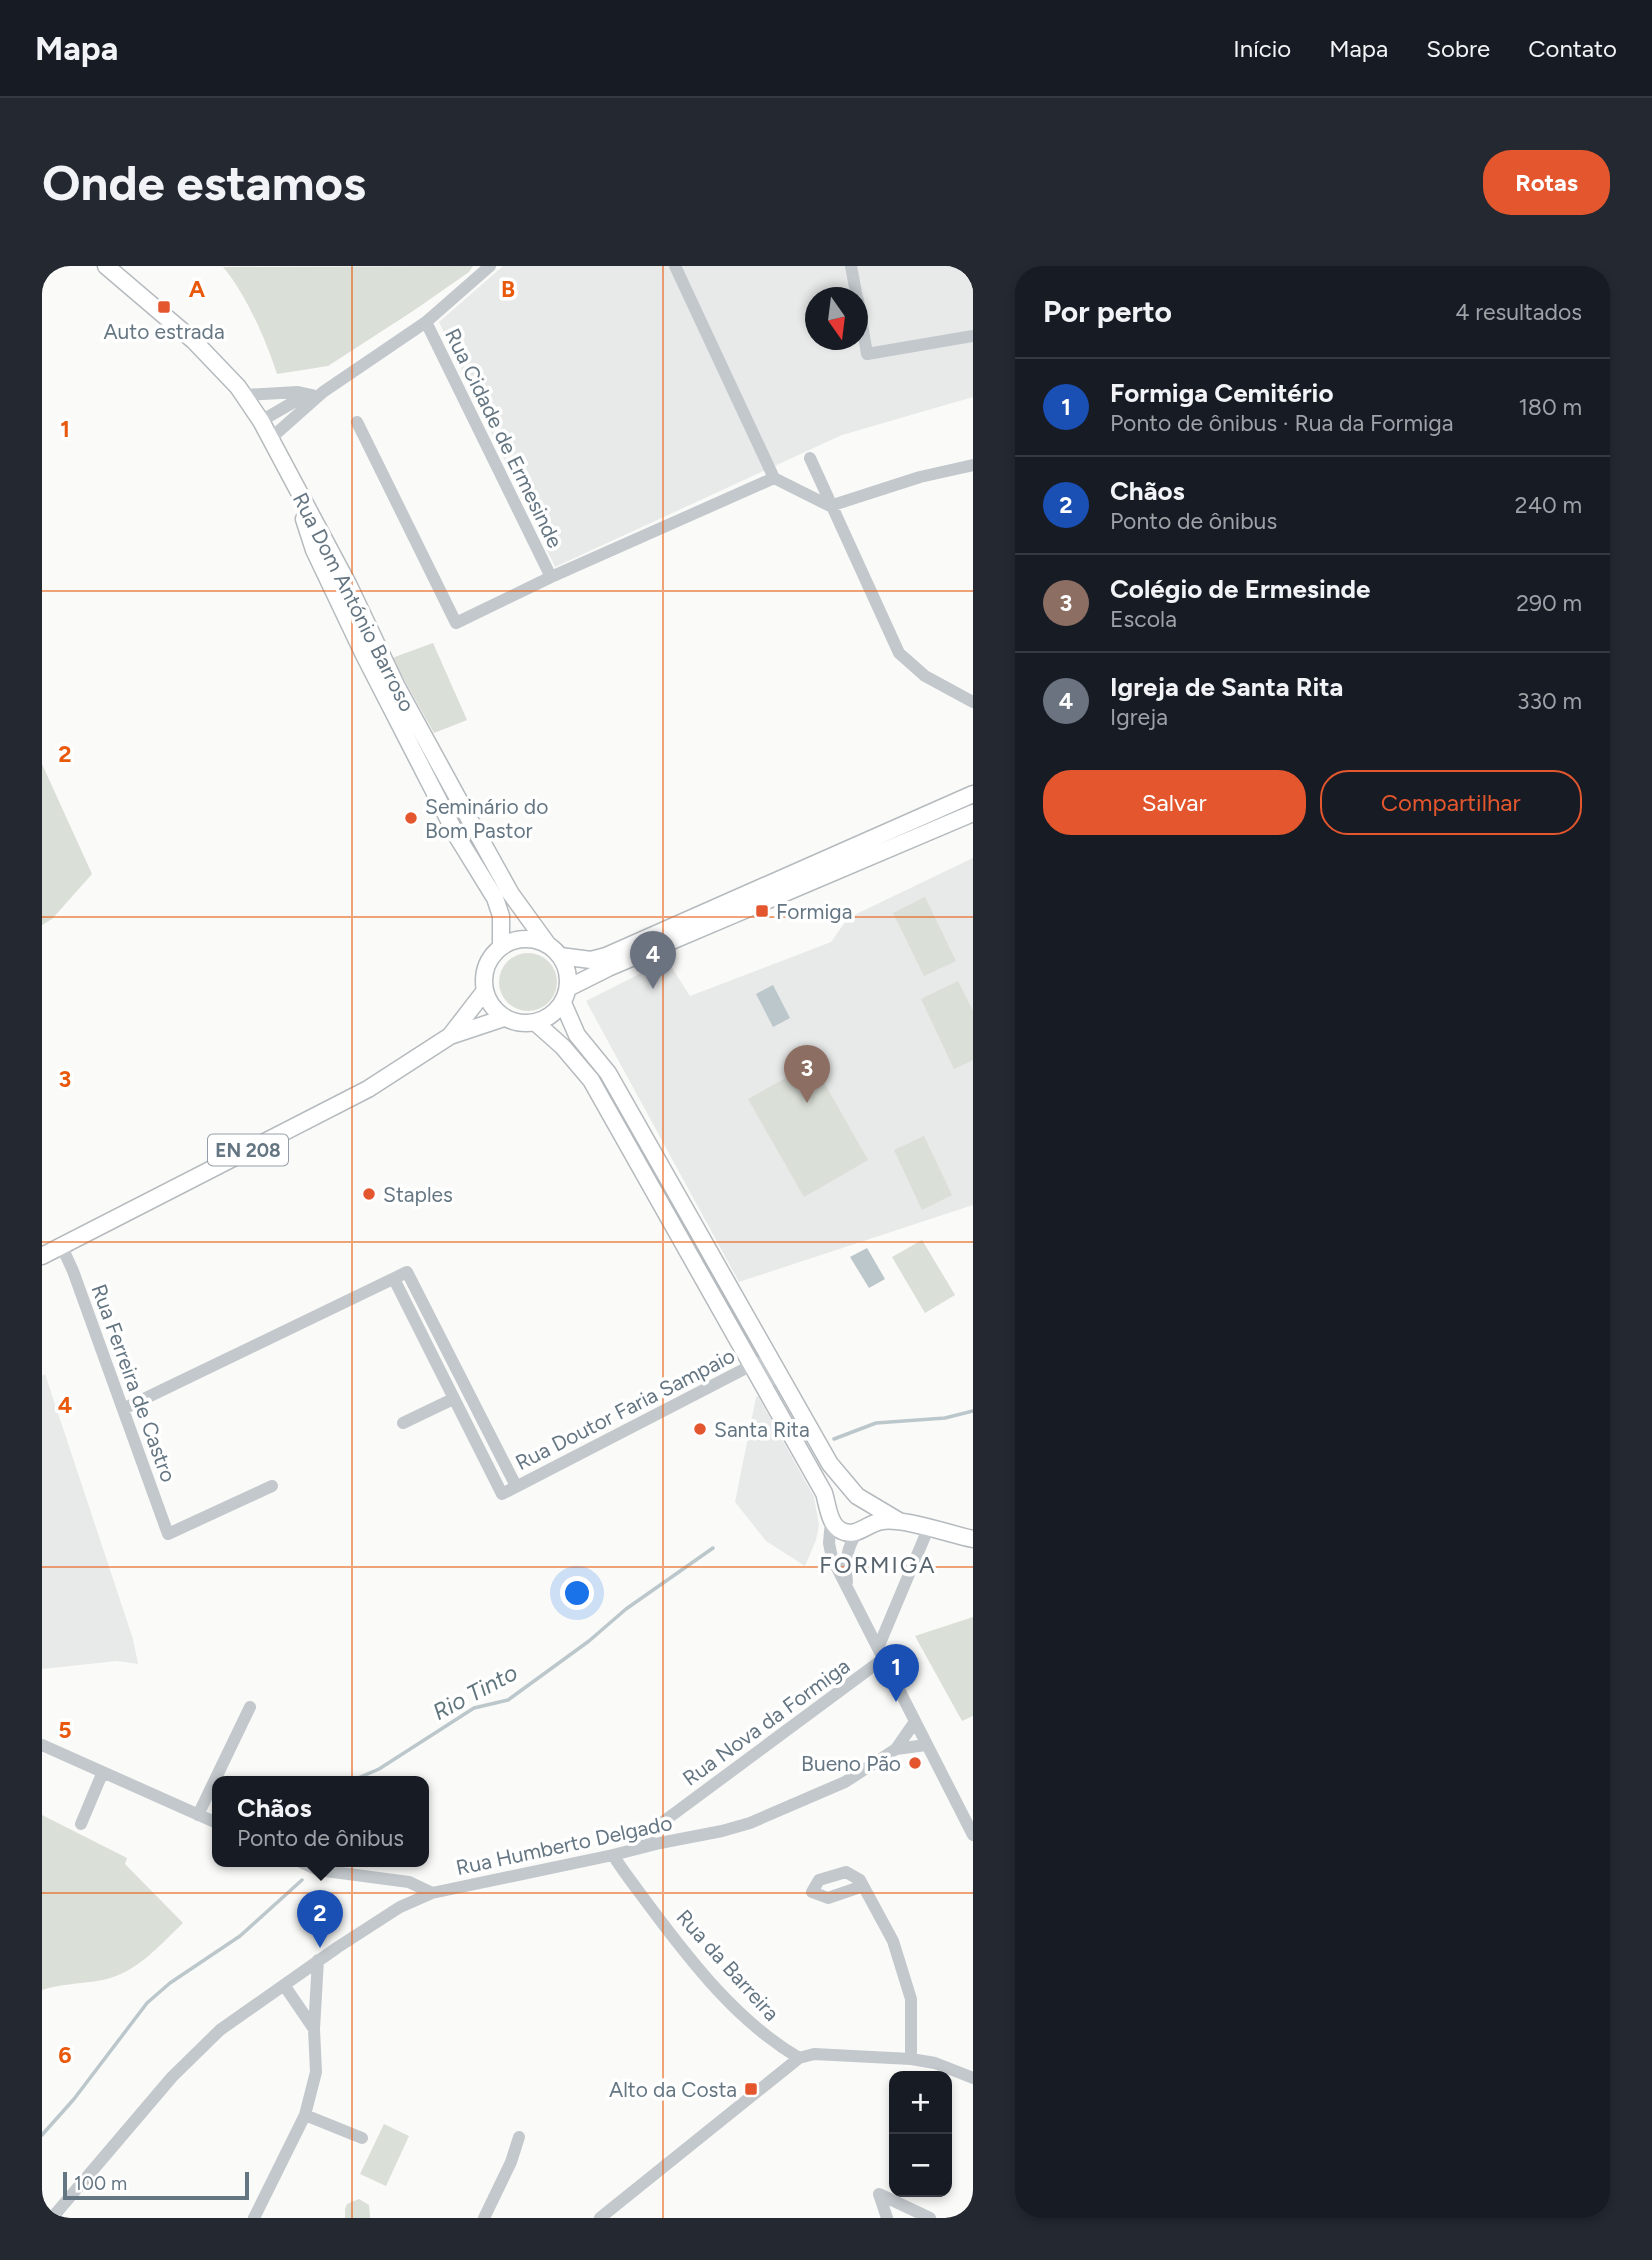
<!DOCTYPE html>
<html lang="pt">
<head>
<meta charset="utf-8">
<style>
  body { margin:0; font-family:Figtree,sans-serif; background:#242831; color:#f1f3f6 }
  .controls { position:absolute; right:21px; bottom:21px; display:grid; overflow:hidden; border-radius:14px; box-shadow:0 4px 10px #0003 }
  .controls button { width:63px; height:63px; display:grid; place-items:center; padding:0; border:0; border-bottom:2px solid #363941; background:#171b24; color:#f1f3f6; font:35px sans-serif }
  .compass { position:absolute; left:763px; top:21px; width:63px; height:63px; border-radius:50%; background:#171b24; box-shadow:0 4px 10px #0003; rotate:166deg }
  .scale { position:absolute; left:21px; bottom:18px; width:186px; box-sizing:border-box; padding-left:7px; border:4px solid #657683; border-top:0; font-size:19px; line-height:24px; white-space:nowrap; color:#657683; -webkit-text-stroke:5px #fff; paint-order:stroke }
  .you { position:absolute; left:536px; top:1328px; width:24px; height:24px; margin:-18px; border:5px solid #fff; border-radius:50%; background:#1a73e8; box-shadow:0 0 0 10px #1a73e833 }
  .badge { display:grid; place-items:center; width:46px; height:46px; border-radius:50%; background:#e4572e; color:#fff; font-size:23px; font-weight:700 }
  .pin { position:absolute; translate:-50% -58px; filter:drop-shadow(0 2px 4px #0008) }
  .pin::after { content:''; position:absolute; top:37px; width:24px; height:21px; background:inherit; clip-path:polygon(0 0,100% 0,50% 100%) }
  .popup { position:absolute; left:170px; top:1510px; width:217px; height:91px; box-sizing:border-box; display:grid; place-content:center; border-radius:14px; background:#171b24; filter:drop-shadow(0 2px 5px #0005); font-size:23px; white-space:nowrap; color:#9ea1a6 }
  .popup b { font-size:26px; color:#f1f3f6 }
  .popup::after { content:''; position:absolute; left:50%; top:100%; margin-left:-14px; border:14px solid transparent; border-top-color:#171b24 }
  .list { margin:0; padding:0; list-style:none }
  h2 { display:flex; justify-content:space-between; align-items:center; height:91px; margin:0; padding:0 28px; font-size:30px }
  h2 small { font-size:23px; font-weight:400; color:#9ea1a6 }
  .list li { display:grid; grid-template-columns:46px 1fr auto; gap:21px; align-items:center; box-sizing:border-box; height:98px; padding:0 28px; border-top:2px solid #363941 }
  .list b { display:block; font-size:26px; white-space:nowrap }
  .list p { margin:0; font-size:23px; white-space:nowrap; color:#9ea1a6 }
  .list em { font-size:23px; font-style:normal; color:#9ea1a6 }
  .actions { display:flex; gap:14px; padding:21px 28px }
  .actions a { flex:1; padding:16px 0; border:2px solid #e4572e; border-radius:28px; text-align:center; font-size:24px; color:#e4572e }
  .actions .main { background:#e4572e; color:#fff }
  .map { position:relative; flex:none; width:931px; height:1952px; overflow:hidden; border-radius:28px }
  header { display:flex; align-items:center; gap:42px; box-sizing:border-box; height:98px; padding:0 35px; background:#171b24; border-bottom:2px solid #363941 }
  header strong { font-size:33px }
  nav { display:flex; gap:38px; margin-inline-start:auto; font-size:24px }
  .intro { display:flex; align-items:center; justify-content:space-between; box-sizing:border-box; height:168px; padding:0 42px }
  h1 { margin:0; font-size:49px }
  .button { padding:18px 32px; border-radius:28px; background:#e4572e; color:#fff; font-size:24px; font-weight:700 }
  main { display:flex; gap:42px; padding:0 42px }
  aside { flex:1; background:#171b24; border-radius:28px; box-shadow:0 4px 10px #0003 }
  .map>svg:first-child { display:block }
  .built { fill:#e8e9e9; fill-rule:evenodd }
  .green { fill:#dadfd7 }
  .water { fill:#bbc7cb }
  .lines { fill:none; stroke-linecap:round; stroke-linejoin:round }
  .stream { stroke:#bbc7cb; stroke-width:3.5 }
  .major-casing { stroke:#b5babe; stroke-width:19 }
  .minor { stroke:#c3c8cc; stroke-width:12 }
  .major { stroke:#fff; stroke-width:16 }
  .grid { fill:none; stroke:#e8590c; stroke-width:2; stroke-opacity:0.55 }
  .poi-dot { fill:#e4572e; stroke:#fff; stroke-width:2.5 }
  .labels { text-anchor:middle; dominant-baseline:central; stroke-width:7; stroke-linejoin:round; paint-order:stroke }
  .shield { fill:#fff; stroke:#939fa8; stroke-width:2 }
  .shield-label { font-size:19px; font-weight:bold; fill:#657683 }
  .poi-label { font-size:21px; fill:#657683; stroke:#fff; text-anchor:start }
  .street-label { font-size:21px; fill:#657683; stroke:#fff }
  .neighbourhood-label { font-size:23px; letter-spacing:2px; fill:#57646e; stroke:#fff }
  .water-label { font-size:23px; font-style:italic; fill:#60757c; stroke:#fff }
  .grid-label { font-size:23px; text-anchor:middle; font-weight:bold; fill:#e8590c; stroke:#fff; stroke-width:7; stroke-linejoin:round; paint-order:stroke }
</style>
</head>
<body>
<header>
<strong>Mapa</strong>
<nav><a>Início</a><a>Mapa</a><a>Sobre</a><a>Contato</a></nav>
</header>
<div class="intro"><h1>Onde estamos</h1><a class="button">Rotas</a></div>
<main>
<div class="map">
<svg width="931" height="1952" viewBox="0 0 931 1952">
  <rect width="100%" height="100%" fill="#fafaf8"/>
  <path class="built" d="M461,0H931V131L800,169L513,301L397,56ZM774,32H816V74H774Z
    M931,592V939L697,1016L544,735L625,694L648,730L789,676L806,652Z
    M3,1108L91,1373L96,1398L75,1395L0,1403V1110Z
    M716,1130L772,1231L777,1259L774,1274L763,1300L724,1275L693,1236L714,1131Z"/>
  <path class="green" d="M431,0L427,6L371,45L286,100L235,108C224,74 204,28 181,1Z
    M391,377L425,454L392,467L350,392Z
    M0,498L50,608L10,653L0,659Z
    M883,631L914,695L882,710L851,647Z
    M457 716a29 29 0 1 1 58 0a29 29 0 1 1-58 0Z
    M916,715L931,745V794L912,803L879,733Z
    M771,797L826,894L762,931L706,833Z
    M882,870L910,929L880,944L852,884Z
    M880,974L913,1029L883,1047L850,991Z
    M931,1351V1450L920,1455L873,1370Z
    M0,1549L85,1592L83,1598L141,1657C116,1681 92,1710 55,1715C36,1718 18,1718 0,1724Z
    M342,1858L367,1870L344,1920L318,1908Z
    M317,1933L327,1939L328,1952H303V1943L305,1938Z"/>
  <path class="water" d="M731,719L748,752L731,761L714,728Z
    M825,982L843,1013L827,1022L808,991Z"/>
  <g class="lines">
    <path class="stream" d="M792,1173L834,1157L903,1152L931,1145
      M307,1516L337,1503L432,1442L466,1434L547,1375L584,1343L671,1282
      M0,1869L32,1833L105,1737L128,1717L198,1670L260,1614"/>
    <defs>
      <path id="major" d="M64,0L152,75L196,121L219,155L306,318L354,419L419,538L469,628L506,679
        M262,253L272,284L322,389L416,572L453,632L459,650V681
        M442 715a42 42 0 1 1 84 0a42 42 0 1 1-84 0Z
        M518,690L549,694L564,690L931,528
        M526,722L566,702L931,547
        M521,737L535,769L566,807L788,1198L815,1230L857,1255
        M494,757L521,781L549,814L782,1227C786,1240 787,1259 800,1265C814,1272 826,1257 840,1255C863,1252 907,1268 931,1273
        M408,770L442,726
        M0,990L326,823L408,770L462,752"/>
    </defs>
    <use href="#major" class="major-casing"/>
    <path class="minor" d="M633,0L732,212
      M809,0L815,32
      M816,34L825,88L931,70
      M384,56L509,311
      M202,129L256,126L270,129
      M219,155L250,137L270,129
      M315,156L414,357L509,311L732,212
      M228,173L281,126L384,56L448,0
      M768,192L857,387L883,410L931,436
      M732,212L788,240
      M788,240L878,211L931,199
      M20,981L31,1005L126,1268L230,1220
      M352,1013L460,1228L710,1099L716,1097L721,1099L732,1113
      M81,1143L365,1006L474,1220
      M361,1157L411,1133
      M789,1254L787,1277L790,1292L931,1569
      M805,1316C803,1298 804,1281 816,1266
      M836,1382L886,1263
      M0,1479L175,1557
      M854,1483L884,1479
      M156,1549L208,1441
      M39,1558L60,1508
      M603,1580L610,1564L841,1393
      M571,1589C582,1607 596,1624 609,1642C650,1697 696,1756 757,1792
      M259,1596L276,1604L367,1616L390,1627
      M821,1620L786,1632L770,1626L777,1614L804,1606L818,1614L851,1675L869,1733V1793
      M242,1719L272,1763
      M263,1849L320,1872
      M10,1952L130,1811L178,1764L296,1681L358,1641L390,1627L571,1589L618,1577L680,1565L708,1557L803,1516L854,1483L872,1457
      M212,1952L263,1849L274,1806L272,1763L276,1694
      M442,1952L469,1896L477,1871
      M558,1952L757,1792L772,1788L869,1793L893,1797L931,1812
      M845,1952L837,1928L888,1952"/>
    <use href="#major" class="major"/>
  </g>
  <path class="grid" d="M310,0V1952M621,0V1952M0,325H931M0,651H931M0,976H931M0,1301H931M0,1627H931"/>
  <g class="poi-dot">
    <rect x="115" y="34" width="14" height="14" rx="3.5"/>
    <circle cx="369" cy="552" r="7"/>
    <rect x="713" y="638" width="14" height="14" rx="3.5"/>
    <circle cx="327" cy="928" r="7"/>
    <circle cx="658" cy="1163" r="7"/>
    <circle cx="873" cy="1497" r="7"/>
    <rect x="702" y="1816" width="14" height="14" rx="3.5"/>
  </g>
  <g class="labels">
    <rect class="shield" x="166" y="868.5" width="80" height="31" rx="5"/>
    <g class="shield-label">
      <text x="206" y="884">EN 208</text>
    </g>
    <g class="poi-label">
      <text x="122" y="65" text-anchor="middle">Auto estrada</text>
      <text x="383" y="540">Seminário do<tspan x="383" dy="24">Bom Pastor</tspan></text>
      <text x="734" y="645">Formiga</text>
      <text x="341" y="928">Staples</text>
      <text x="672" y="1163">Santa Rita</text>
      <text x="859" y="1497" text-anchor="end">Bueno Pão</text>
      <text x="695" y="1823" text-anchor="end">Alto da Costa</text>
    </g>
    <g class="street-label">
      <text transform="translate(462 172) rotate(64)">Rua Cidade de Ermesinde</text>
      <text transform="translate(312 336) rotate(63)">Rua Dom António Barroso</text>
      <text transform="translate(92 1117) rotate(70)">Rua Ferreira de Castro</text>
      <text transform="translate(583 1143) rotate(-27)">Rua Doutor Faria Sampaio</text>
      <text transform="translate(724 1456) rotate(-36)">Rua Nova da Formiga</text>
      <text transform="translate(522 1579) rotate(-12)">Rua Humberto Delgado</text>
      <text transform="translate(686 1699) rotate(48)">Rua da Barreira</text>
    </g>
    <g class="neighbourhood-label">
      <text x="836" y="1299">FORMIGA</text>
    </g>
    <g class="water-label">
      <text transform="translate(433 1426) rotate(-28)">Rio Tinto</text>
    </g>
  </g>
  <g class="grid-label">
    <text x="155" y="31">A</text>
    <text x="466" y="31">B</text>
    <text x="23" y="171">1</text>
    <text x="23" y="496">2</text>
    <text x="23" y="821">3</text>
    <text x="23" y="1147">4</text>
    <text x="23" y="1472">5</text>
    <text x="23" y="1797">6</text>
  </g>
</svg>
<div class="controls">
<button>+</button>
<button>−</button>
</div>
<svg class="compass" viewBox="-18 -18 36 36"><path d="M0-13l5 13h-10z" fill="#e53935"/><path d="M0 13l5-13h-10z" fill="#9ea1a6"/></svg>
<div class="scale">100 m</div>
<div class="you"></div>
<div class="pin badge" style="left:854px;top:1436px;background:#1a4fb4">1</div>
<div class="pin badge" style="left:278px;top:1682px;background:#1a4fb4">2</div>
<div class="popup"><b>Chãos</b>Ponto de ônibus</div>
<div class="pin badge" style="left:765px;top:837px;background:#8d6e63">3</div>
<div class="pin badge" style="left:611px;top:723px;background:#6b7280">4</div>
</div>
<aside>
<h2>Por perto<small>4 resultados</small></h2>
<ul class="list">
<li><span class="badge" style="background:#1a4fb4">1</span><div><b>Formiga Cemitério</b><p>Ponto de ônibus · Rua da Formiga</p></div><em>180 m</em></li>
<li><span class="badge" style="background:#1a4fb4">2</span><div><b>Chãos</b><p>Ponto de ônibus</p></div><em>240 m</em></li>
<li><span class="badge" style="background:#8d6e63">3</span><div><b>Colégio de Ermesinde</b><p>Escola</p></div><em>290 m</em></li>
<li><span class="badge" style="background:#6b7280">4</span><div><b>Igreja de Santa Rita</b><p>Igreja</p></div><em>330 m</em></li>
</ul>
<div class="actions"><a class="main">Salvar</a><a>Compartilhar</a></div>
</aside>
</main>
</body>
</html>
